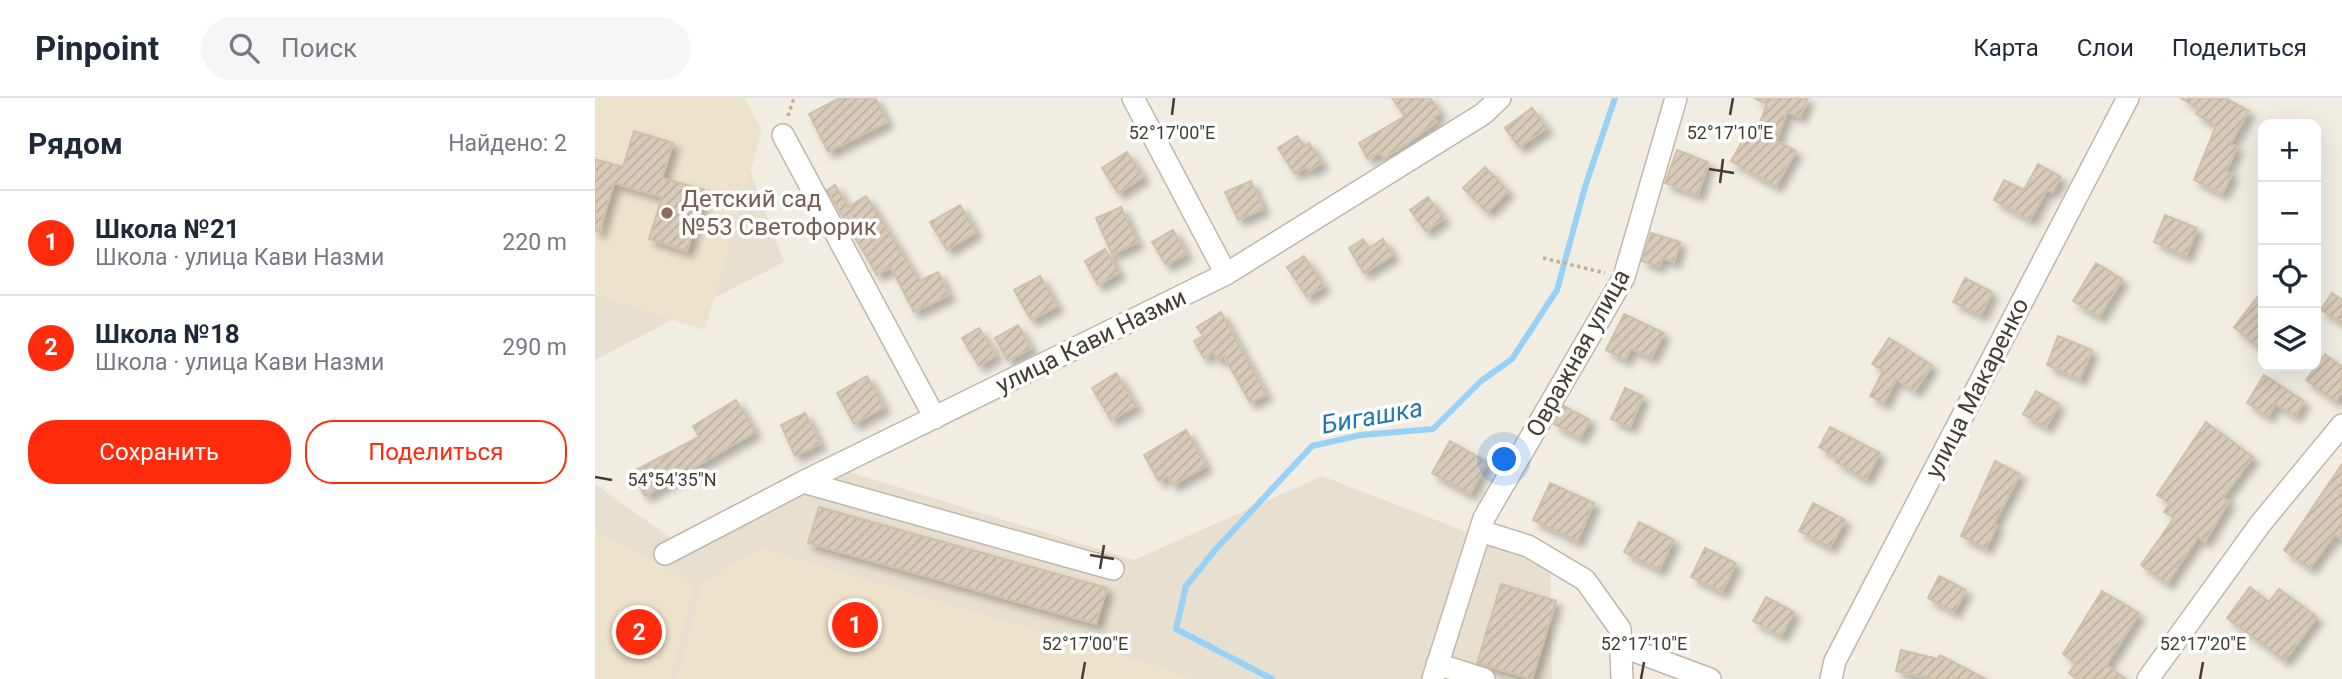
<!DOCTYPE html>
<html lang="ru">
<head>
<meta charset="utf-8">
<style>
  body { margin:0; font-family:Roboto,sans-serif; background:#f6f6f7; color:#1f2937 }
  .controls { position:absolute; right:21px; top:21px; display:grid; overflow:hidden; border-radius:14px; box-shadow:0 7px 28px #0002 }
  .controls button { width:63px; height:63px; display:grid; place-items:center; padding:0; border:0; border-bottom:2px solid #e0e1e3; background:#fff; color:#1f2937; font:35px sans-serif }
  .you { position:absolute; left:910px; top:362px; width:24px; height:24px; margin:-18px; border:5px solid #fff; border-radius:50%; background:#1a73e8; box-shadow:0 0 0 10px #1a73e833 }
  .badge { display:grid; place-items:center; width:46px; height:46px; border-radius:50%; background:#ff2b0c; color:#fff; font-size:23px; font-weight:700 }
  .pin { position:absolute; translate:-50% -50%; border:4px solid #fff; box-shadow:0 2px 7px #0006 }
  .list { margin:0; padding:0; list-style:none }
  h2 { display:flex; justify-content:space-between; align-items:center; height:91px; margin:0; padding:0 28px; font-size:30px }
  h2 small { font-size:23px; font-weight:400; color:#747a83 }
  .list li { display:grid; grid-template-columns:46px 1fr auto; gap:21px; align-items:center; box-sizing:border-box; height:105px; padding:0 28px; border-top:2px solid #e0e1e3 }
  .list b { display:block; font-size:26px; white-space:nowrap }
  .list p { margin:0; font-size:23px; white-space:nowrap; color:#747a83 }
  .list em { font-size:23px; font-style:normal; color:#747a83 }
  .actions { display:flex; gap:14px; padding:21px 28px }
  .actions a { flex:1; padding:16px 0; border:2px solid #ff2b0c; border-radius:28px; text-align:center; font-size:24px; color:#ff2b0c }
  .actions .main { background:#ff2b0c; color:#fff }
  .icon { flex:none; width:38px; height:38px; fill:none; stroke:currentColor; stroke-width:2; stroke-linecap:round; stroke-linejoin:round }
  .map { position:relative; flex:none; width:1747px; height:581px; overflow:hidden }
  header { display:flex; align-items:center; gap:42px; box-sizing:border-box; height:98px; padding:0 35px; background:#fff; border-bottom:2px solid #e0e1e3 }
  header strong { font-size:33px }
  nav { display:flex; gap:38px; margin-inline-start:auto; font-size:24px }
  .search { width:490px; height:63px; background:#f6f6f7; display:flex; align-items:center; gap:18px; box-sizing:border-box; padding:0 24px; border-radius:38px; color:#747a83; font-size:26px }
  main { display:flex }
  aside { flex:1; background:#fff }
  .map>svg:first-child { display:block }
  .residential { fill:#e7dfd0 }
  .education { fill:#ede2cb }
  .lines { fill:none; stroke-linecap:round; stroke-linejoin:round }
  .stream { stroke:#99d1f5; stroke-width:6 }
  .building { fill:url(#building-hatch); stroke:#d0c0aa; stroke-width:2; filter:url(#shadow) }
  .minor-casing { stroke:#c1b7a7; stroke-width:24 }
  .path { stroke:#c1b094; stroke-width:3.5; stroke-dasharray:3.5 3.5; stroke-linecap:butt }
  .minor { stroke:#fff; stroke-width:21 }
  .ticks { fill:none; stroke:#443d32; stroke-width:2.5 }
  .education-dot { fill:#8d6e63; stroke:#fff; stroke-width:2.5 }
  .labels { text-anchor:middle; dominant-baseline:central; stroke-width:7; stroke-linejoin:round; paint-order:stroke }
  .education-label { font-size:24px; fill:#785e54; stroke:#fff; text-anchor:start }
  .street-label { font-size:24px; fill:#443d32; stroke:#fff }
  .water-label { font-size:26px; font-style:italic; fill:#2478ae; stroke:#fff }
  .ticks-label { font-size:18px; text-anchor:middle; fill:#443d32; stroke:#fff; stroke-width:7; stroke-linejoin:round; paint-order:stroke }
</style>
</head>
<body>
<header>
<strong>Pinpoint</strong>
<div class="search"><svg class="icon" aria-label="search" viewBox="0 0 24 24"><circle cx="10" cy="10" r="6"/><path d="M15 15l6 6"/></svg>Поиск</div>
<nav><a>Карта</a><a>Слои</a><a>Поделиться</a></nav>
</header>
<main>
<aside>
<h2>Рядом<small>Найдено: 2</small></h2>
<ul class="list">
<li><span class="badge">1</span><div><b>Школа №21</b><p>Школа · улица Кави Назми</p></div><em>220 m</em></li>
<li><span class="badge">2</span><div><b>Школа №18</b><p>Школа · улица Кави Назми</p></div><em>290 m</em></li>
</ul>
<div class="actions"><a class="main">Сохранить</a><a>Поделиться</a></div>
</aside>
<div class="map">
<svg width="1747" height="581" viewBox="0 0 1747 581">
  <defs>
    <pattern id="building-hatch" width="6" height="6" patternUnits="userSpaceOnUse" patternTransform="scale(1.75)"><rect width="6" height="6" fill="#d8cbba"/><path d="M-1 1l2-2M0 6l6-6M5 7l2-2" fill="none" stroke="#bbafa0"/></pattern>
    <filter id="shadow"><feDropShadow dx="6" dy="6" stdDeviation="3.5" flood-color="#0004"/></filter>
  </defs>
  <rect width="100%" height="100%" fill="#f2ede2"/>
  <path class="residential" d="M0,0L130,4L189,164L0,262Z
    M241,370L539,462L727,378L955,466L957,581H0V386L88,449Z"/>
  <path class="education" d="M0,0H150L167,33L110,232L0,197Z
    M0,432L100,486L75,581H0Z
    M165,450L569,570L597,581H82L107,485Z"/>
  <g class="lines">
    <path class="stream" d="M677,581L581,531L591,488L621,451L717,348L766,337L838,331L886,283L917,261L962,192L990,89L1020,0"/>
  </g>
  <path class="building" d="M245,0H280L292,24L233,54L214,16Z
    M797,0H835L845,15L838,19L841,24L804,51L788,60L785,54L773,61L764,45L810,18Z
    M1159,0H1213L1205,19L1192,14L1181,43L1201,53L1181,88L1136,63L1156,28L1162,32L1172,6Z
    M1586,0H1630L1654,13L1635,46L1642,49L1631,73L1637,76L1627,96L1599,82L1621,28L1601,16L1604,11Z
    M937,10L952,30L924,49L910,30Z
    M39,33L78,45L67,80L110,92L92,153L54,141L67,99L19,85L4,134L0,133V61L28,69Z
    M702,38L709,48L714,45L727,65L714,73L711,69L700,76L683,50Z
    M1082,52L1113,64L1103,97L1070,85Z
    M532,54L548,79L523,95L507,70Z
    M1443,66L1466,79L1457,94L1452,91L1435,122L1399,102L1409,82L1429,92Z
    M890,69L913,93L892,114L868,90Z
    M656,83L668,111L643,122L630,94Z
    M240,87L253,109L271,98L324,183L343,174L354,197L319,214L296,169L282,177L232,92Z
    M833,99L849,120L831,133L815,112Z
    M365,107L381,134L352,152L335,124Z
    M526,109L542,145L517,156L501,120Z
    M1570,117L1602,130L1591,158L1559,144Z
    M578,132L591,156L571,167L557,144Z
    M1056,135L1085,144L1079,164L1067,160L1064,168L1047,163Z
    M768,141L774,150L788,141L798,157L769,175L754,150Z
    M510,151L524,175L503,187L490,163Z
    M709,158L729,188L712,199L692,169Z
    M1501,165L1527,181L1504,219L1478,203Z
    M445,178L462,208L436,222L419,192Z
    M1370,180L1397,194L1386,217L1358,204Z
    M1668,192V253L1639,229Z
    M1737,195L1747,202V225L1726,212Z
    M626,214L671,296L655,305L629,258L623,262L618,254L609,260L599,243L608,238L602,229Z
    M1029,216L1069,235L1056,260L1036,250L1030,262L1011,252Z
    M423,227L436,250L413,263L400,240Z
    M384,230L401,257L384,268L367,240Z
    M1463,238L1497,252L1485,281L1452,267Z
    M1294,240L1337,267L1320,293L1301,281L1289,305L1275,298L1288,273L1277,266Z
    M1730,256L1747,269V294L1740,303L1711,282Z
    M521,275L541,308L516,322L497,290Z
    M1669,277L1709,303L1700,318L1680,306L1673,318L1652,305Z
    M272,278L289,309L259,326L242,295Z
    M1030,290L1048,298L1035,329L1016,321Z
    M1441,293L1464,306L1451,329L1428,316Z
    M141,302L160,334L50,398L37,374L104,339L98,328Z
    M969,308L995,322L985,340L959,326Z
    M210,315L225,346L200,358L186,327Z
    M1611,324L1658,359L1628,399L1634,403L1610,443L1603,439L1572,485L1546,467L1579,420L1569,414L1575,405L1562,397Z
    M1235,329L1285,355L1271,381L1241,364L1243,360L1224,349Z
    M591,332L611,368L578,387L572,378L564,383L549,357Z
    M855,343L892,364L875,396L837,375Z
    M1400,363L1425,376L1398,427L1402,428L1391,450L1366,438Z
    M1747,366V441L1740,436L1715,470L1689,452Z
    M955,385L999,405L982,443L938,422Z
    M1218,405L1250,422L1235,449L1204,433Z
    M224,409L512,490L501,526L213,445Z
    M1044,424L1079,442L1064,472L1029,454Z
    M1110,450L1141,465L1127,494L1096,479Z
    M1344,478L1371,492L1359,514L1333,500Z
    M906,486L961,503L937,581L882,565Z
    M1655,489L1674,504L1684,491L1722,519L1690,562L1632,520Z
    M1507,493L1544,515L1511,567L1531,581H1482L1474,575L1481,565L1468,556Z
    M1171,499L1199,514L1186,538L1158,523Z
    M1306,552L1343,561L1345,557L1391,581H1339L1301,573Z"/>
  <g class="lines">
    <defs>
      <path id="minor" d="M538,0L631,176
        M188,37L340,320
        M208,384L518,471
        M885,433L933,448L990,482L1025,531L1027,581
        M70,456L208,384L631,176L888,16L905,0
        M1026,548L1115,581
        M842,566L889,581
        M838,581L889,420L1029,179L1081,0
        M1236,581L1240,563L1533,0
        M1553,581L1666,425L1747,327"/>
    </defs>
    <use href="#minor" class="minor-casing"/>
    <path class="path" d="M193,18L199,0
      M948,160L1010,175"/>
    <use href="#minor" class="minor"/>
  </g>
  <path class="ticks" d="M577,17L579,0M1135,17L1138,0M1114,71L1139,75M1125,85L1128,61M0,379L17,382M495,457L519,461M505,471L509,447M487,581L490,564M1046,581L1049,564M1605,581L1608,564"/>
  <circle class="education-dot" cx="72" cy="115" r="7"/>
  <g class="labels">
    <g class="education-label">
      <text x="86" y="101">Детский сад<tspan x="86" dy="28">№53 Светофорик</tspan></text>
    </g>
    <g class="street-label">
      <text transform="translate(496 243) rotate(-26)">улица Кави Назми</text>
      <text transform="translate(983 255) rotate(-61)">Овражная улица</text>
      <text transform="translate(1382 290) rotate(-63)">улица Макаренко</text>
    </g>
    <g class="water-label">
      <text transform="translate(777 318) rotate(-10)">Бигашка</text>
    </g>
  </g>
  <g class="ticks-label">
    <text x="577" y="41">52°17'00"E</text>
    <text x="1135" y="41">52°17'10"E</text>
    <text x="77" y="388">54°54'35"N</text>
    <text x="490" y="552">52°17'00"E</text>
    <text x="1049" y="552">52°17'10"E</text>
    <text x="1608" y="552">52°17'20"E</text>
  </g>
</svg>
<div class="controls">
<button>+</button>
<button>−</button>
<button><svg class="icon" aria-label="locate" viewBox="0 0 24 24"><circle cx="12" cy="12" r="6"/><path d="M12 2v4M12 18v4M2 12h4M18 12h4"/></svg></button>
<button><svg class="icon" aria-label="layers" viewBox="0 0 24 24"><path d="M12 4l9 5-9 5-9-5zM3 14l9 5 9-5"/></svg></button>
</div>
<div class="you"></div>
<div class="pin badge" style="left:260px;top:527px">1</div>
<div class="pin badge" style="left:44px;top:534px">2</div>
</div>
</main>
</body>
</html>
